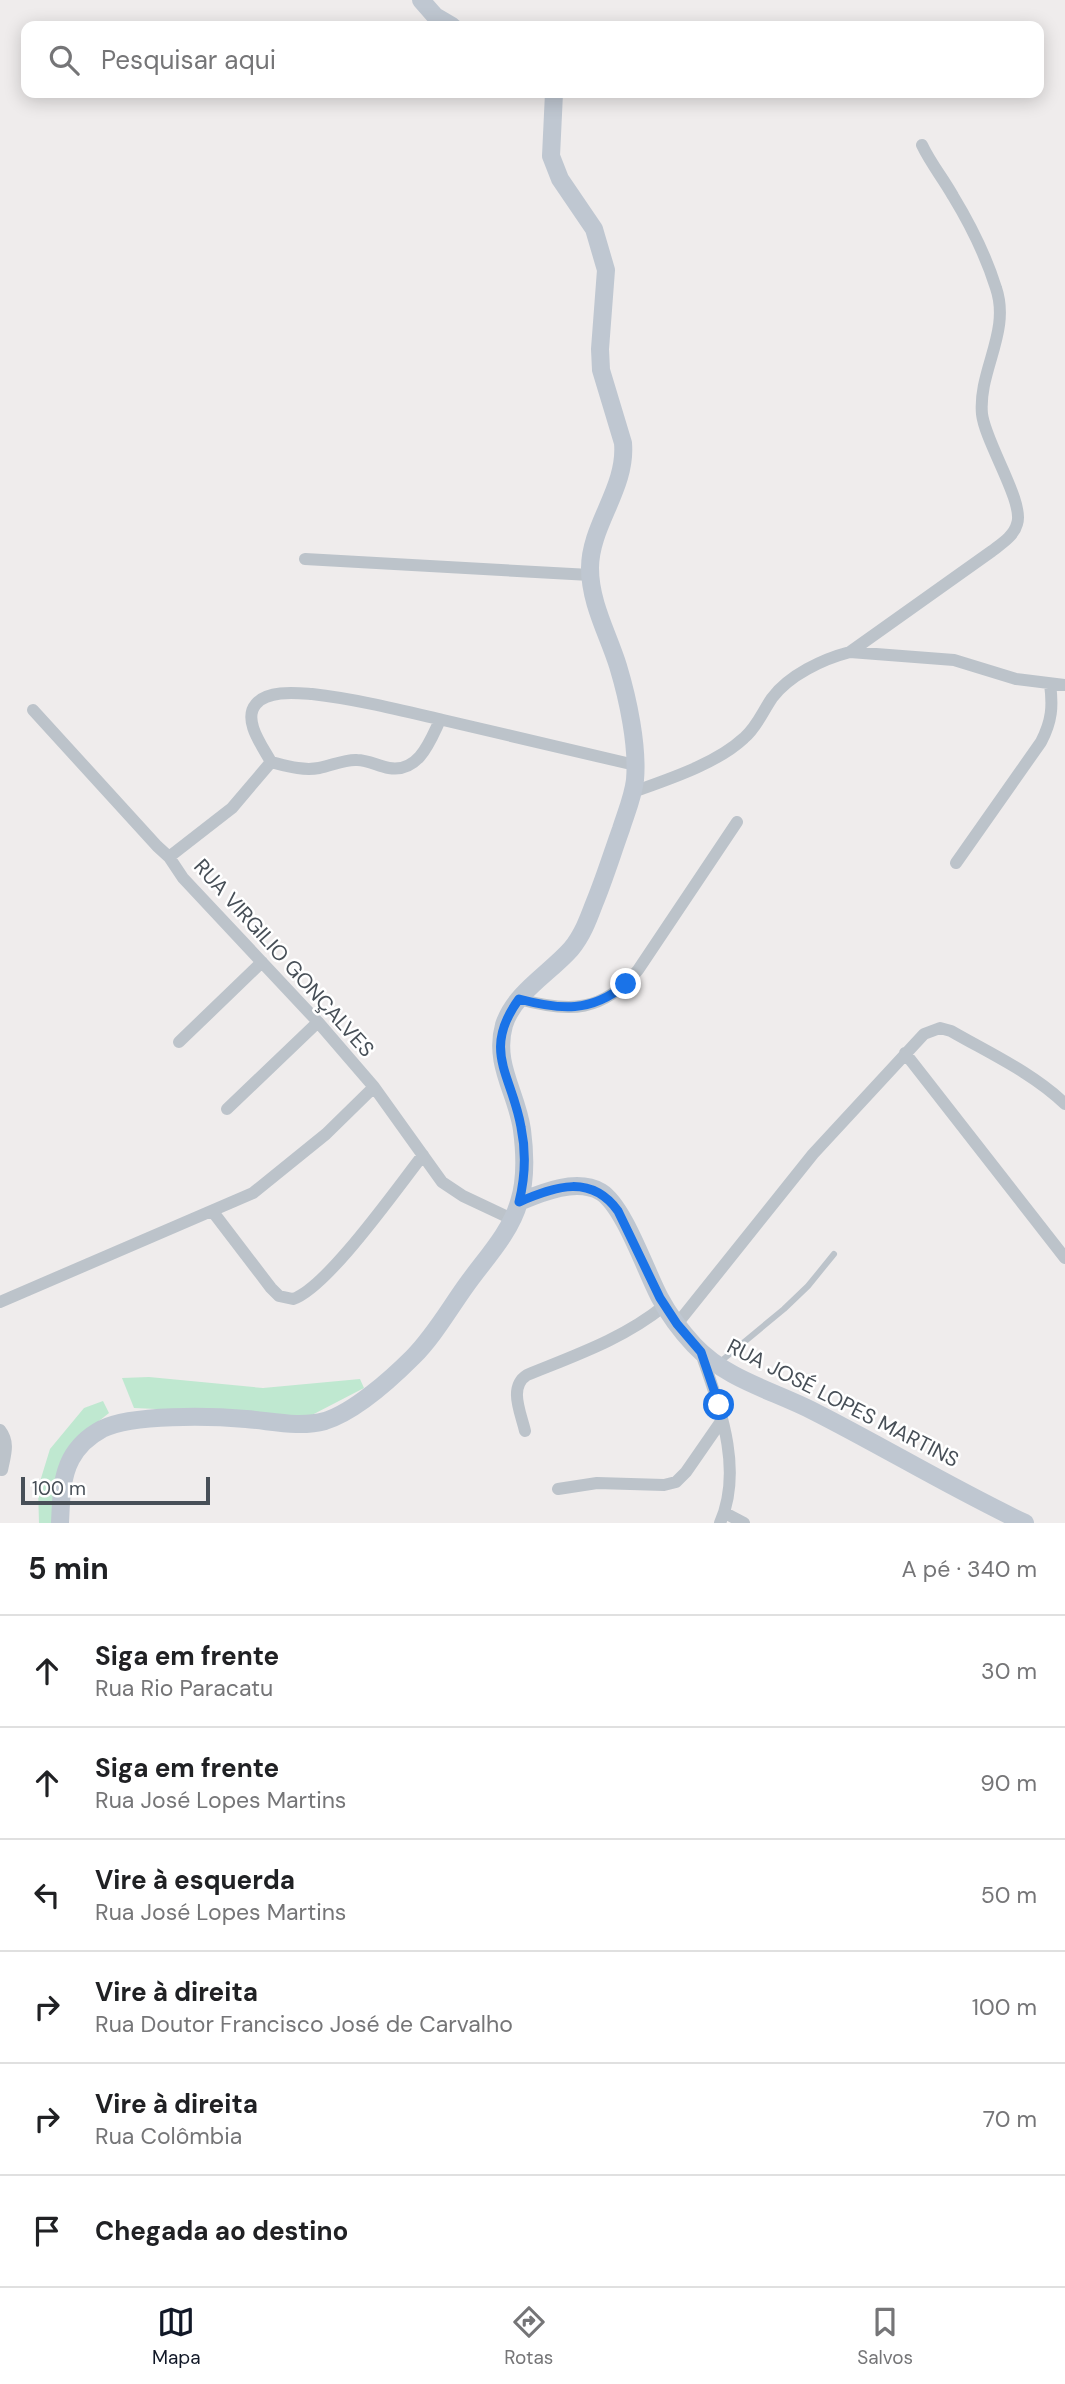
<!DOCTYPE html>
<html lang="pt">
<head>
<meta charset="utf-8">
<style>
  body { margin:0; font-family:"DM Sans",sans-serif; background:#f6f6f6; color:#202124 }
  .scale { position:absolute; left:21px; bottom:18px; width:189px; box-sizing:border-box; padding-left:7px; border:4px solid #474f57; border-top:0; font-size:19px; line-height:24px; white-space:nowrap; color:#474f57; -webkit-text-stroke:5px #fff; paint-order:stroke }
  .stop { position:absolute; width:21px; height:21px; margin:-16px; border:5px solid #1a73e8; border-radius:50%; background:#fff }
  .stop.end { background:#1a73e8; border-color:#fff; box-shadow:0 2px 7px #0008 }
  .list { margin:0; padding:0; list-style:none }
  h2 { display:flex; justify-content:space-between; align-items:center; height:91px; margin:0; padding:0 28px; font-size:30px }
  h2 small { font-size:23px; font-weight:400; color:#757577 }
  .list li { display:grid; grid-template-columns:46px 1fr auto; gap:21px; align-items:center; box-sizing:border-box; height:112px; padding:0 28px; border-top:2px solid #e0e0e0 }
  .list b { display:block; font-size:26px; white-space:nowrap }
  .list p { margin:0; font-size:23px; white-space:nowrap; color:#757577 }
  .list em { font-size:23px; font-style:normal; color:#757577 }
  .icon { flex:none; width:38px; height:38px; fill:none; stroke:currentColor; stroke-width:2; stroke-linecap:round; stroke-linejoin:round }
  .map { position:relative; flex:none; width:1065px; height:1523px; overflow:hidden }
  .search { position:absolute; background:#fff; box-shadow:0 4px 18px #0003; left:21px; right:21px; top:21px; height:77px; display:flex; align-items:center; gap:18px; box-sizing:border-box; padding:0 24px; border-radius:14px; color:#757577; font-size:26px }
  .sheet { height:763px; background:#fff }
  nav { display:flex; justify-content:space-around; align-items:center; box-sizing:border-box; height:98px; border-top:2px solid #e0e0e0; background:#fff; font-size:19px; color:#757577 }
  nav a { display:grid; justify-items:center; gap:4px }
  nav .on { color:#111827 }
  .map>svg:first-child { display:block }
  .green { fill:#bfe8d0 }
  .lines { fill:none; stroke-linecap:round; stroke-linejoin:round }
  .lane { stroke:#bcc3ca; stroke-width:6 }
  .street { stroke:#bcc3ca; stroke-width:12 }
  .secondary { stroke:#bfc7d1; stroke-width:18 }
  .route { stroke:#1a73e8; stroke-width:9 }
  .labels { text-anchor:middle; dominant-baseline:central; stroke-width:5; stroke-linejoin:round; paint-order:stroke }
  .street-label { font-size:21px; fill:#474f57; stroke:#fff }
</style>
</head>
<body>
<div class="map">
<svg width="1065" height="1523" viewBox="0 0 1065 1523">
  <rect width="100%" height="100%" fill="#efecec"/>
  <path class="green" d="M149,1377L263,1388L360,1379L364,1388L310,1416L134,1408L122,1378Z
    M103,1401L109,1413L84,1433L54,1523H39L38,1488L50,1449L84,1408Z"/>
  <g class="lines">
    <path class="lane" d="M720,1362L784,1309L808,1286L834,1254"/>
    <path class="street" d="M305,559L590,575
      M850,652L992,551C1001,544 1014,536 1017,524C1025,503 985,442 982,414C978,371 1011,332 996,288C986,256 970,224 953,196C943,178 931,164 922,145
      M33,710L157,846L169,857L183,878L318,1022L374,1087L442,1182L463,1196L512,1219
      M271,762C263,747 242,720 256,704C268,690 296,693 312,694C356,699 400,710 443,720C507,735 571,750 635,765
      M633,792C669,779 716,764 744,738C757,727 763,711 772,698C789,675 823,659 850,652L954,660L1016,679L1065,685
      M169,857L232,808L271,762C287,766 303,771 319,768C331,766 345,759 357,760C368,760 378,766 389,768C419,773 430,741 440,720
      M956,863L1041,742C1052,721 1053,706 1050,684
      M519,999C570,1013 603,1012 638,970L737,822
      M179,1042L262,962
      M905,1053L1065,1258
      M227,1109L318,1022
      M213,1212L271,1288L279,1296L293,1299C327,1288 397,1188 423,1155
      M0,1302L253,1193L326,1134L374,1087
      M677,1324L813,1154L924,1034L940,1028L951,1031C989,1053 1033,1073 1065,1104
      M701,1353C719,1406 744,1468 720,1523
      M0,1430C10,1443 5,1455 2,1470
      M525,1431C521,1413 508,1387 527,1375C576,1355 623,1339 664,1306
      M558,1489L597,1483L664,1485L676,1482L686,1472L722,1420
      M725,1513L744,1523"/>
    <path class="secondary" d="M421,0L435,16L452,26
      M519,1202C543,1192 577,1178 601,1192C624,1206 646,1272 660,1298C669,1315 681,1331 694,1345C727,1380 772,1390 813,1411C884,1447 953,1489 1025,1523
      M60,1523C61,1502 61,1478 71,1459C78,1446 89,1436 102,1429C132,1414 211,1416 246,1419C272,1421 299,1428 325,1421C354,1412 391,1379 413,1357C433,1337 448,1311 465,1287C483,1261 510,1234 519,1202C526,1180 525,1153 522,1130C517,1093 493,1064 504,1025C514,993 550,973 571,949C582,936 588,920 594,904C604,880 612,854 621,829C626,813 633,797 635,780C638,746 628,699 618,666C608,634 590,603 590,568C590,525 627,488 623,443L601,370L600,349L606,270L594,229L560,179L551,156L554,93"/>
  </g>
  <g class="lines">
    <path class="route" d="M626,984C591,1013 560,1010 519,999C481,1051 512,1075 521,1127C526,1151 525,1178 519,1202C556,1186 591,1174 618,1211L660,1298L677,1324L701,1352L719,1405"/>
  </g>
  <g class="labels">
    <g class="street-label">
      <text transform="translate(284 958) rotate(48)">RUA VIRGILIO GONÇALVES</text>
      <text transform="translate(843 1403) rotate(27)">RUA JOSÉ LOPES MARTINS</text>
    </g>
  </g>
</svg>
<div class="scale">100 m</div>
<div class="stop" style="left:719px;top:1405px"></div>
<div class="stop end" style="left:626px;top:984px"></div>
<div class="search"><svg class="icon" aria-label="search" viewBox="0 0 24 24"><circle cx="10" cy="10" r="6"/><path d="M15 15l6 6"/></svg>Pesquisar aqui</div>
</div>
<section class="sheet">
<h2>5 min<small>A pé · 340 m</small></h2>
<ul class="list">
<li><svg class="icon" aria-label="ahead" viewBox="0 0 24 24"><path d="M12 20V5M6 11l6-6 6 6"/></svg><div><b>Siga em frente</b><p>Rua Rio Paracatu</p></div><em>30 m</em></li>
<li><svg class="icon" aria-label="ahead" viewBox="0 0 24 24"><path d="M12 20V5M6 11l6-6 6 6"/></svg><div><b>Siga em frente</b><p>Rua José Lopes Martins</p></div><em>90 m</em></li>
<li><svg class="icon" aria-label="left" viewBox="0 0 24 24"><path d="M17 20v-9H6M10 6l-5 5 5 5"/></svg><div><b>Vire à esquerda</b><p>Rua José Lopes Martins</p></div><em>50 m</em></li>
<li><svg class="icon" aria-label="right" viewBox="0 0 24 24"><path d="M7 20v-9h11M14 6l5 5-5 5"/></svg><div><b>Vire à direita</b><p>Rua Doutor Francisco José de Carvalho</p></div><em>100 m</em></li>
<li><svg class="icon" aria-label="right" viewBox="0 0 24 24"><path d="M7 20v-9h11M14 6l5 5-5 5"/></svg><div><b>Vire à direita</b><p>Rua Colômbia</p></div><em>70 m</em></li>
<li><svg class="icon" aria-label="arrive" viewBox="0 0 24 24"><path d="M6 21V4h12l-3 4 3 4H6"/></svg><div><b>Chegada ao destino</b></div></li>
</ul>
</section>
<nav>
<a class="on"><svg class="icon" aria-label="map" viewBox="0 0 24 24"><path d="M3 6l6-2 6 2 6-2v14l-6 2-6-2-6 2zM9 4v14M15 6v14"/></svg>Mapa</a>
<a><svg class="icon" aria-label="directions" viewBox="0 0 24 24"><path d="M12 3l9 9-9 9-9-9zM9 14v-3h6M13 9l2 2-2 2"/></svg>Rotas</a>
<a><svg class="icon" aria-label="saved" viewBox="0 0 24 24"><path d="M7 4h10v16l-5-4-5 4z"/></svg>Salvos</a>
</nav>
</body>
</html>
